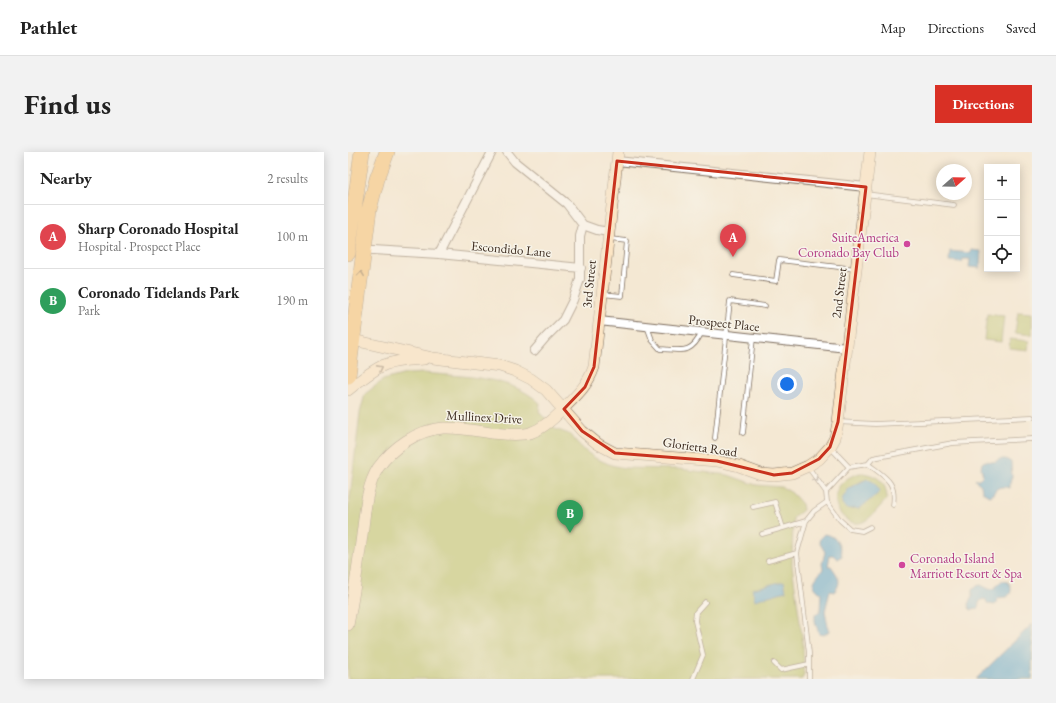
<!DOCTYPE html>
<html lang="en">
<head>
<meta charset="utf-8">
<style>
  body { margin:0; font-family:"EB Garamond",serif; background:#f2f2f2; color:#222 }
  .controls { position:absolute; right:12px; top:12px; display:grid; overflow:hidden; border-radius:0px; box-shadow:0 2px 10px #0003 }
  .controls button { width:36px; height:36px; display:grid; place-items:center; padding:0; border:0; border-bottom:1px solid #e0e0e0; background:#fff; color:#222; font:20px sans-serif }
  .compass { position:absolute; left:588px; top:12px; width:36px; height:36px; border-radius:50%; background:#fff; box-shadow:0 2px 10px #0003; rotate:70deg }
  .you { position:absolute; left:439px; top:232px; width:14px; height:14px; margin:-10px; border:3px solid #fff; border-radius:50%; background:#1a73e8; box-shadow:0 0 0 6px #1a73e833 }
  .badge { display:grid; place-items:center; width:26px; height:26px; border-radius:50%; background:#d93025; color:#fff; font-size:13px; font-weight:700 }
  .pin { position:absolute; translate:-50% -33px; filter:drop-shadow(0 1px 2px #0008) }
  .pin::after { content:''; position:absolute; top:21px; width:14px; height:12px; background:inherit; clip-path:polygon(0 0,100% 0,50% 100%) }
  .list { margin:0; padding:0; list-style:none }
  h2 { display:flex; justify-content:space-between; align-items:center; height:52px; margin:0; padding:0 16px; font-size:17px }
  h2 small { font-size:13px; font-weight:400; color:#767676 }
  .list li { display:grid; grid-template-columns:26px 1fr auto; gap:12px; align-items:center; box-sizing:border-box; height:64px; padding:0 16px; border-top:1px solid #e0e0e0 }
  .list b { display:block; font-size:15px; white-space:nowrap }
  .list p { margin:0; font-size:13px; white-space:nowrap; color:#767676 }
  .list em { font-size:13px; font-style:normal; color:#767676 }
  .icon { flex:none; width:22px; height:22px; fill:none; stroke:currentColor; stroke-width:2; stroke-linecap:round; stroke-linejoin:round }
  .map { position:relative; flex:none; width:684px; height:527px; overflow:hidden; border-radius:0px }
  header { display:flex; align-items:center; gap:24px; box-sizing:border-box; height:56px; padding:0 20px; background:#fff; border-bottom:1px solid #e0e0e0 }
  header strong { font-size:19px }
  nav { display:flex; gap:22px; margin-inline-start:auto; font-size:14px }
  .intro { display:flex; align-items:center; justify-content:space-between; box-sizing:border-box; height:96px; padding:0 24px }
  h1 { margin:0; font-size:28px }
  .button { padding:10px 18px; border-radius:0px; background:#d93025; color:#fff; font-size:14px; font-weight:700 }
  main { display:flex; gap:24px; padding:0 24px }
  aside { flex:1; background:#fff; border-radius:0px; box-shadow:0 2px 10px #0003 }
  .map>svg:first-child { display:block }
  .green { fill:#b3c063; stroke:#777540; fill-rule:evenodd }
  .water { fill:#57a5d0; stroke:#496877 }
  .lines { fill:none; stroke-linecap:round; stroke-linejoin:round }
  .lane-casing { stroke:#7c6c5d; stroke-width:5.5 }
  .street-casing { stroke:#7c6c5d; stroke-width:10 }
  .secondary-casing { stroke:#7c6c5d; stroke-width:12 }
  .highway-casing { stroke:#7c6c5d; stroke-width:16 }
  .lane { stroke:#fff; stroke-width:4 }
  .street { stroke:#fff; stroke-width:8 }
  .secondary { stroke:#fce5c4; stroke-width:11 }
  .highway { stroke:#f8bf6c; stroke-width:15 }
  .oneway { stroke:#906d41 }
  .oneway2 { stroke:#9c8871 }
  .oneway3 { stroke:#a79f9a }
  .marked { fill:none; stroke:#c8321e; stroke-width:3; stroke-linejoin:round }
  .hotel-dot { fill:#d1479c; stroke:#f7f3e8; stroke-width:1.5 }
  .labels { text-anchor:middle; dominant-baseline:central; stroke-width:3; stroke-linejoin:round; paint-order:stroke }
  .hotel-label { font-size:13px; fill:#b23c85; stroke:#f7f3e8; text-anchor:end }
  .street-label { font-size:13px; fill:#3b2a1e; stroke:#f7f3e8 }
</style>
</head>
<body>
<header>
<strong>Pathlet</strong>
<nav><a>Map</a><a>Directions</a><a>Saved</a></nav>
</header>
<div class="intro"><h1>Find us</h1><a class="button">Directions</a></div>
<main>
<aside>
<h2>Nearby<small>2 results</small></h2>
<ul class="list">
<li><span class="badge" style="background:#e0444e">A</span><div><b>Sharp Coronado Hospital</b><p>Hospital · Prospect Place</p></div><em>100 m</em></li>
<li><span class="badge" style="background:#2e9e5b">B</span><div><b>Coronado Tidelands Park</b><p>Park</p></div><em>190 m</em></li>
</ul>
</aside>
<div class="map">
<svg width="684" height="527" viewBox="0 0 684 527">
  <rect width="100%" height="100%" fill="#f7f3e8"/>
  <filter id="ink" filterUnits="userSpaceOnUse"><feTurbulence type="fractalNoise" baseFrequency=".025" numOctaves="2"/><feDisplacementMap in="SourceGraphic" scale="8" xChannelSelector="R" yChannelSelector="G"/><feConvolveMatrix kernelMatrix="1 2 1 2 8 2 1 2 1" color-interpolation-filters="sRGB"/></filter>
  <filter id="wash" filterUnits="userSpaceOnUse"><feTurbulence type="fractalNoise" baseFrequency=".012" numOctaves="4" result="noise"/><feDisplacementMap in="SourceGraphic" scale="16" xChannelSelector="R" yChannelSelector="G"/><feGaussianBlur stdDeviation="0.9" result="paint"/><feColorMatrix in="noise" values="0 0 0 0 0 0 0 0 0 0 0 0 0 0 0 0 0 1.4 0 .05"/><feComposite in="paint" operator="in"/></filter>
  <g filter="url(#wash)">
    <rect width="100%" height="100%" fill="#f4e8d3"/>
    <path class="green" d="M670,160L684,161V183L667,181Z
      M639,162L656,164L653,190L636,188Z
      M662,187L681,189L680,198L661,196Z
      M76,221C116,225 161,223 192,251L191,260L207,277L221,282L236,298L247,306L263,313L276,316L331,317L380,323L408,333L434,335L444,341L454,352L455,358L445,366L444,413L455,491L456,523L454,527H0V362L12,261L17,242L35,228L58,222Z
      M512,321C529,322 539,330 539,347C532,354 525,364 517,369C495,382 466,334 512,321ZM515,328L511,357L506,355L499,339C503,333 510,332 515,328Z"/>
    <path class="water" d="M623,98L633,99L632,116L621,115L622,107H615L614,110L601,109L602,99L622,101Z
      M652,307H658L663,310L664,324L662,331V336C654,334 649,334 645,342L641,344L634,340L633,333L627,328L628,327H631L635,323L633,316L634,311L637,309L646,310Z
      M519,327C526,329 528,333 532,340L511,357L506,356C500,358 498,356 494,352V347L501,336Z
      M476,382C489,383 492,394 494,404L489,407L485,403H482L480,414H483C490,424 495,430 486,440L482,439L477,459L481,479L476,483L471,482L467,469V463L472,459L473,441C459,432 469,426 475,417L474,412L477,400L471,390L472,386Z
      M436,429L438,439L407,448L404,437Z
      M655,429L660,430C663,434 664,437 662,442L658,445L650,446L647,453L640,452L637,447L633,448L631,451L630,457L623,458L621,456L620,452L624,445V438L628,434L633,433L641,437H646L651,431Z
      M684,472V527H628Z"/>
  </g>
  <g filter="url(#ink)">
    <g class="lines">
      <defs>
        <path id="lane" d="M517,42L606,53
          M385,123L428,129L431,108L508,117
          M254,142L274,144L279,89L262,87
          M299,174L304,188L312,197C334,198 343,203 354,180
          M490,270L527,272L684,265
          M395,281L405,186
          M367,286L382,149L417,154
          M483,296L501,315
          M520,312L525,306L605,291L684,287
          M460,315L478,340
          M405,355L427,350L435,376L414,382
          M522,375L514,379L502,377L492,368L479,350L478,340L501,315L520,312C537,325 549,330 545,353
          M435,376L458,369
          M420,409L449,401
          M426,511L433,518L461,512
          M345,527L355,503L347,469L348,460L357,450
          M461,527V501L449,401L458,369L466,359L479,350"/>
        <path id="street" d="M159,0L167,10L219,52L235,73L249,78L261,80
          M269,9L518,35
          M25,98L91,102L233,116
          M91,102L144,0
          M251,169L499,196
          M186,199L198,185L215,168L225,148L232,127V84L235,73"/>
        <path id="secondary" d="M5,188L85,206L152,214L167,219L183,227L198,238L234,279L250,292L267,301L369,309L391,314L413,322L426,323L444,321L460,314L471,307L482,295L487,286L490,270L522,0
          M0,238C11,229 23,219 36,213C48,208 63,208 76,207
          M0,473C6,443 10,413 14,383C17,361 18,335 30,316C45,295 69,278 95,276C111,275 128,279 143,281C156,282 170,284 182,281C196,276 206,266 216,256C229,243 240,233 246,215L270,0"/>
        <path id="highway" d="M0,101L14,0
          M0,224L21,58L29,27L39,0"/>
      </defs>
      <use href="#lane" class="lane-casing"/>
      <use href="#street" class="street-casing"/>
      <use href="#secondary" class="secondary-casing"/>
      <use href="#highway" class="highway-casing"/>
      <use href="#lane" class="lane"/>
      <use href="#street" class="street"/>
      <use href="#secondary" class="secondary"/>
      <use href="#highway" class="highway"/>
    </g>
    <defs><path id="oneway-chevron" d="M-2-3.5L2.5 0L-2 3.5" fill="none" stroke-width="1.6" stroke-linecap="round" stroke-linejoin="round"/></defs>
    <use class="oneway" href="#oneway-chevron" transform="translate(13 122) rotate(-83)"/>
    <use class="oneway2" href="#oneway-chevron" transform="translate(32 216) rotate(-28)"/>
    <use class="oneway3" href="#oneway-chevron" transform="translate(468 327) rotate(51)"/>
  </g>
  <path d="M0 0H684V527H0ZM269,9L518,35L490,270L482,295L471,307L444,321L426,323L369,309L267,301L234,279L216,257L237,235L246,215Z" fill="#f4e8d3" fill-opacity=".55" fill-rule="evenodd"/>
  <path class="marked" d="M269,9L518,35L490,270L482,295L471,307L444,321L426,323L369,309L267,301L234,279L216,257L237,235L246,215Z"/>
  <g class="hotel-dot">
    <circle cx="559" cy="92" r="4"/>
    <circle cx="554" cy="413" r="4"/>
  </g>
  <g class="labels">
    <g class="hotel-label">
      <text x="551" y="85">SuiteAmerica<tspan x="551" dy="15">Coronado Bay Club</tspan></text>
      <text x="562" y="406" text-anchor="start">Coronado Island<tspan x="562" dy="15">Marriott Resort &amp; Spa</tspan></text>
    </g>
    <g class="street-label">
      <text transform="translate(163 97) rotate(5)">Escondido Lane</text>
      <text transform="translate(241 132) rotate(-84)">3rd Street</text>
      <text transform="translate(491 141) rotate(-83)">2nd Street</text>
      <text transform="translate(376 171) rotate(6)">Prospect Place</text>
      <text transform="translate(136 265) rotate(3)">Mullinex Drive</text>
      <text transform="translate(352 295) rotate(8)">Glorietta Road</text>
    </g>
  </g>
</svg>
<div class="controls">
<button>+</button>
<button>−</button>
<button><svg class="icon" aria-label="locate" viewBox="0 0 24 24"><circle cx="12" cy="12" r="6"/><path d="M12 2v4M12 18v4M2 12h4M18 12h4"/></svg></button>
</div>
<svg class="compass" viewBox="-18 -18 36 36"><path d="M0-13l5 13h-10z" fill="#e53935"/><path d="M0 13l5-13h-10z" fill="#767676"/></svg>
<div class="you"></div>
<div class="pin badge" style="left:385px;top:105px;background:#e0444e">A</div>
<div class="pin badge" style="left:222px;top:381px;background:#2e9e5b">B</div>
</div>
</main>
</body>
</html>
